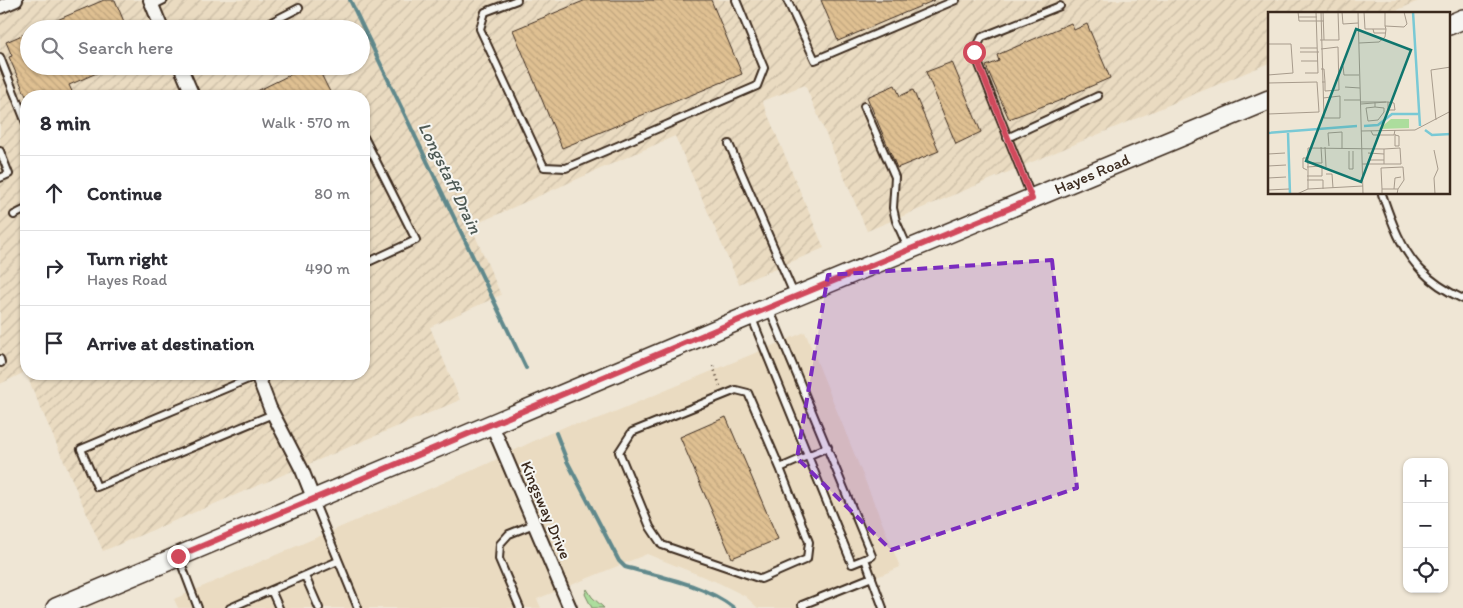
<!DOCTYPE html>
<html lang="en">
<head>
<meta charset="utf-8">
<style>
  body { margin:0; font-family:Itim,sans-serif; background:#f7f7f7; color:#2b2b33 }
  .controls { position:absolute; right:15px; bottom:15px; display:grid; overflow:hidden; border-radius:10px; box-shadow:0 1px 4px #0004 }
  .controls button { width:45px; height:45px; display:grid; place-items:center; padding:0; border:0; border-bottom:1px solid #e1e1e2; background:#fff; color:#2b2b33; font:25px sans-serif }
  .stop { position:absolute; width:15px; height:15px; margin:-11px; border:4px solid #d1495b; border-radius:50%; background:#fff }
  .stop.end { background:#d1495b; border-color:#fff; box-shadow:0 1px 5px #0008 }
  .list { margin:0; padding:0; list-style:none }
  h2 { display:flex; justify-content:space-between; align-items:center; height:65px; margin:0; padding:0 20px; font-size:21px }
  h2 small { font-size:16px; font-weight:400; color:#7c7c81 }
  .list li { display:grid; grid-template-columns:32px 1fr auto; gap:15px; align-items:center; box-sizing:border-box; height:75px; padding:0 20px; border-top:1px solid #e1e1e2 }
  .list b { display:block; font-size:19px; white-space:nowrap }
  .list p { margin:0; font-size:16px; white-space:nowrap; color:#7c7c81 }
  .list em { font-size:16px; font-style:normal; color:#7c7c81 }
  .icon { flex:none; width:28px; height:28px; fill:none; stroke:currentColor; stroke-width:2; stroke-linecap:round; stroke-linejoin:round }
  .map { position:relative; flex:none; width:1463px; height:608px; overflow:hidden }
  .search { position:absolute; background:#fff; box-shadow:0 1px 4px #0004; left:20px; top:20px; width:350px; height:55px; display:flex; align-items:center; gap:12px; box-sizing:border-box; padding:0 18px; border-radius:28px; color:#7c7c81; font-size:19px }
  .panel { position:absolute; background:#fff; box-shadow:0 1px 4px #0004; left:20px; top:90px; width:350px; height:290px; border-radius:20px }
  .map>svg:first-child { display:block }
  .built { fill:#eadbc1 }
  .industrial { fill:url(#industrial-furrows); fill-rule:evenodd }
  .forest { fill:url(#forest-firs); stroke:#74845e }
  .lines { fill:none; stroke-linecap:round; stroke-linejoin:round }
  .stream { stroke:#60898c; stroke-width:4 }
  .building { fill:url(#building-back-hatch); stroke:#3b2a1e }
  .service-casing { stroke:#3b2a1e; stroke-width:10 }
  .minor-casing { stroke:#3b2a1e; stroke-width:16 }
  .secondary-casing { stroke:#3b2a1e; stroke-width:22 }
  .path { stroke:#3b2a1e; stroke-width:2.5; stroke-dasharray:1 4; stroke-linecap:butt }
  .service { stroke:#f6f6f2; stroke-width:6 }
  .minor { stroke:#f6f6f2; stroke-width:12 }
  .secondary { stroke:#f6f6f2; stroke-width:19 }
  .route { stroke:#d1495b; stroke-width:6 }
  .marked { fill:#7b2cbf; fill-opacity:0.2; stroke:#7b2cbf; stroke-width:4; stroke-dasharray:10 6; stroke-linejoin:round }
  .labels { text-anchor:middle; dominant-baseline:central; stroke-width:4; stroke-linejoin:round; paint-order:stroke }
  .street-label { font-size:16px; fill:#3b2a1e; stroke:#f6f6f2 }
  .water-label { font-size:18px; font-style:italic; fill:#4e5a55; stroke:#f6f6f2 }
  .inset-river { fill:none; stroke:#79c9d5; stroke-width:2.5 }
  .inset-road { fill:none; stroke:#a79b8c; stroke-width:1 }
  .view { fill:#0f766e; fill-opacity:0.15; stroke:#0f766e; stroke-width:2.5 }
  .inset-edge { fill:none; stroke:#3b2a1e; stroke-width:2.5 }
</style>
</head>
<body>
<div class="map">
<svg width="1463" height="608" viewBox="0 0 1463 608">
  <defs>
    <pattern id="industrial-furrows" width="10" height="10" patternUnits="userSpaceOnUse" patternTransform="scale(1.25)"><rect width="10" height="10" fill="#eadbc1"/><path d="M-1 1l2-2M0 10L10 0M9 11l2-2" fill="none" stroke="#cabca5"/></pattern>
    <pattern id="forest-firs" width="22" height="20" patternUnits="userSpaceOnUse" patternTransform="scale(1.25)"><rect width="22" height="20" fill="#acdd9d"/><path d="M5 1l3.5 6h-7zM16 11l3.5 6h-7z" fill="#95be87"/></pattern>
    <pattern id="building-back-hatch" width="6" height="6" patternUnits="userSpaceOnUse" patternTransform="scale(1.25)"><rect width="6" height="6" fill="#dfc092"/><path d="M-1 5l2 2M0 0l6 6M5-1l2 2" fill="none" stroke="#c0a57d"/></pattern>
  </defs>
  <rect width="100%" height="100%" fill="#efe6d5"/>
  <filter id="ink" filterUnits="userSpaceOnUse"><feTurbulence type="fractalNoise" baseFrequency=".02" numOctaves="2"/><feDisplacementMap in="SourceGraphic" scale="10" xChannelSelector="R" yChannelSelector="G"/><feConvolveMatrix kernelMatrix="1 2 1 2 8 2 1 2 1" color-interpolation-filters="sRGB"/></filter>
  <g filter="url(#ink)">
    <path class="built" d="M805,332L900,567L806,608H758L745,596L719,583L647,554L537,599L541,608H178L174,599L487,464L548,434L569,425L588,423Z"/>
    <path class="industrial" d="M0,0H1421L1388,14H1269V63L867,231L805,85L762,101L824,248L739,284L675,136L471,226L501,295L430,327L460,400L103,551L26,374H364V96H26V373L25,372L0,384ZM29,29H361V66H29Z"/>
    <path class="forest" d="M587,589L592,597L604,608H592L585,594Z"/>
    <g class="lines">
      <path class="stream" d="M350,0L526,368
        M556,433L567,461L619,561L625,567C662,577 703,584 734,608"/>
    </g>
    <path class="building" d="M104,0H115L127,29H36Z
      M586,0H711L742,74L562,148L513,30Z
      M821,0H935L838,41Z
      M1071,23L1074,30L1087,24L1110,78L1066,97V98L1051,104V103L1009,119L986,66L999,61L997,55Z
      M29,32V66H113L69,85L74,96H26L9,57L12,56L6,42Z
      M952,62L981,132L956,144L926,72Z
      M308,66H317L332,96H247Z
      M895,85L900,96L913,90L939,151L897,168L867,97Z
      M726,417L778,539L732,558L680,437Z"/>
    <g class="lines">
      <defs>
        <path id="service" d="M517,0L485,12L480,29L544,167L566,168L757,86L764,68L736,0
          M787,0L815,60L956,0
          M152,6L164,0
          M258,29L299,8
          M0,57L26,123
          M864,106L895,177L893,208L896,221L908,248
          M364,137L416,240L364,264
          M1007,138L1098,96
          M729,144L794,294
          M0,151L9,174L0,178
          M1382,194C1391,220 1401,250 1421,270C1432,282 1448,292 1463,299
          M1031,196L974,52L982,37L1060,6
          M14,215L26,209
          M751,316L852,564L872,556L769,308
          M0,359L1,363
          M258,375L81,449L97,487L273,414
          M780,468L748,393L736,390L632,432L619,452L650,527L662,545L761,579L807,559L809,542L780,468L828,447
          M314,501L358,608
          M179,558L198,608
          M865,559L883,608
          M305,576L319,608
          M271,590L279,608
          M230,608L338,561
          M520,608L499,559L500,544L509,534L534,524
          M804,608L802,605L872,577"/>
        <path id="minor" d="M150,0L162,29
          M0,7L16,0
          M180,66L193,96
          M257,374L270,408L302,470L314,500
          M492,425L570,608"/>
        <path id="secondary" d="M1449,25L1463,19
          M56,608L751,315L1269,100"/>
      </defs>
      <use href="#service" class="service-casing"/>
      <use href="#minor" class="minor-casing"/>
      <use href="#secondary" class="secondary-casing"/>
      <path class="path" d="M713,366L720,386"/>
      <use href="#service" class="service"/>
      <use href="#minor" class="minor"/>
      <use href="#secondary" class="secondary"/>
    </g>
  </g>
  <g class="lines" filter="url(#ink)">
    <path class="route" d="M178,556L751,315L1032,199L974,52"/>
  </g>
  <path class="marked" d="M1052,260L1077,488L891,550L797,458L828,275Z"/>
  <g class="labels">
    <g class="street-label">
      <text transform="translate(1092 174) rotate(-23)">Hayes Road</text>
      <text transform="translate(546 510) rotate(67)">Kingsway Drive</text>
    </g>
    <g class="water-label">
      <text transform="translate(450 178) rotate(64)">Longstaff Drain</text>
    </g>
  </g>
  <g transform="translate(1268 12)">
    <rect width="182" height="182" fill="#efe6d5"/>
    <path d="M123,107H141V116L111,117Z" fill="#acdd9d"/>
    <path class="inset-river" d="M145,0L152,114M96,114L110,113L124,102H150M157,118L164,123L183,122M0,121L89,114M20,121L22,182"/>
    <path class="inset-road" d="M30,0L31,9H56M53,0L56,106H72V84L55,86M55,0L56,28M74,0L75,12L90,11M90,0L95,182M96,0L97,17H118L117,14M117,0V14L136,15L139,12L136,0M30,5H49M105,17L106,21H118M52,28H71L70,0M91,31L111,30L117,25L118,17M0,32H23L25,61L0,63M32,36H49M53,37L70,35L71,78L57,79V70H54M32,40H51M33,49H50M75,54L76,63H91M53,57H56L57,70M37,61H50L48,0M0,71L49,70L51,100L0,102M77,75L92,76M76,88H92M92,90H118L93,92M107,90V95L116,96V100L110,108L100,109L98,96L107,95M118,90H120L126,91L127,98H120V90M168,108L163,58L183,55M93,119L147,118L183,99M103,119L105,123H126L127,118M127,122V134H131V124L127,123M61,134L60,121L74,120V137M57,135L58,155M116,137L132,136L133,152H116M166,138L170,157M81,139V157H85V139M100,141L116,142M0,142L17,141M38,146H35V156L39,158M100,148H116M39,151H54L53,135M0,154L18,153M39,155L54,154V164H39M58,162H64L65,176M0,166L18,165M39,168H55V177M40,177V136L116,137V152H94M114,177L113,156L135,155L136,168L130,177M126,177L127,166L133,165M0,178L21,177M29,182L40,177L95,174M114,182V177H130L129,182M167,182L166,166L170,157"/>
    <path class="view" d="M88,17L143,38L93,170L38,149Z"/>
    <rect width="182" height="182" class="inset-edge"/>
  </g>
</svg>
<div class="controls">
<button>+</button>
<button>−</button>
<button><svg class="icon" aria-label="locate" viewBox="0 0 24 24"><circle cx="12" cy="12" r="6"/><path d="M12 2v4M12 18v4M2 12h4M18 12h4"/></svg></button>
</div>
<div class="stop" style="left:974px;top:52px"></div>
<div class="stop end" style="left:178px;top:556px"></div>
<div class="search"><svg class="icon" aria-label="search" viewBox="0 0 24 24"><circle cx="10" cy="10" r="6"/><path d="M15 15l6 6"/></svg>Search here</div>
<section class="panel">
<h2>8 min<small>Walk · 570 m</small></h2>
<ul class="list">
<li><svg class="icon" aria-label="ahead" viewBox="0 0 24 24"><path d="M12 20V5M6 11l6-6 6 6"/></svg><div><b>Continue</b></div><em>80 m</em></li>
<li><svg class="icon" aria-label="right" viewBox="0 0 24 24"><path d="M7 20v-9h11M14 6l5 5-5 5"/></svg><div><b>Turn right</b><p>Hayes Road</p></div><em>490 m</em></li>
<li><svg class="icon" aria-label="arrive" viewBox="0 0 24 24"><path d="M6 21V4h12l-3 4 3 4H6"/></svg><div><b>Arrive at destination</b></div></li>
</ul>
</section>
</div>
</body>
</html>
